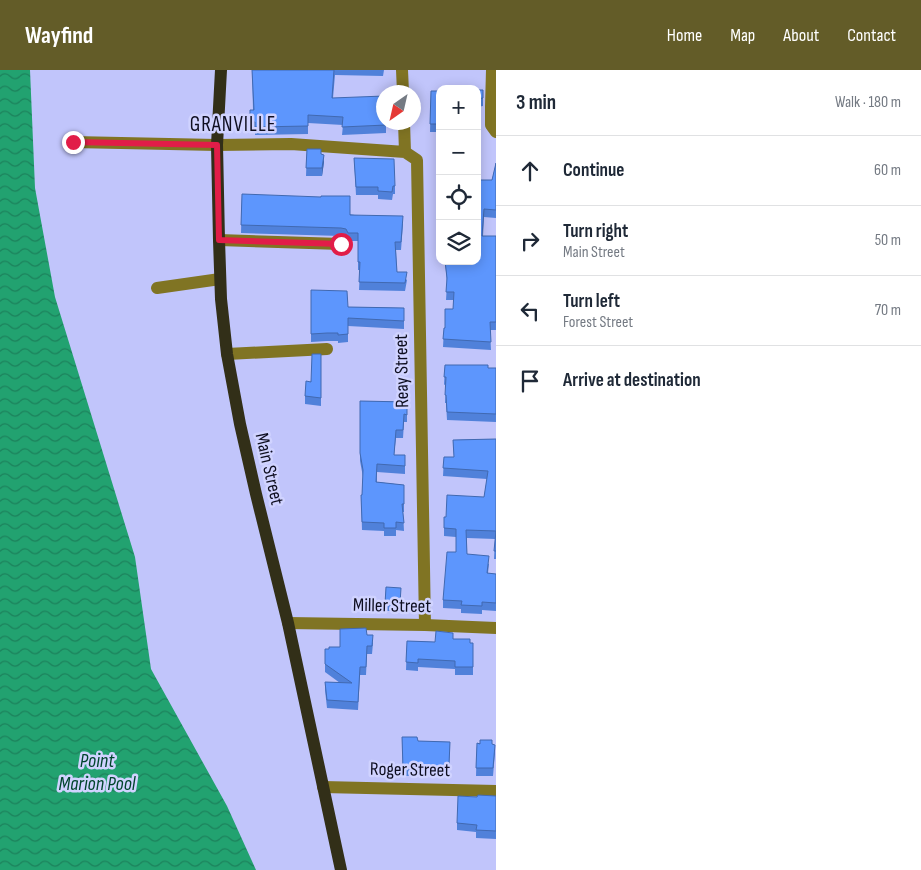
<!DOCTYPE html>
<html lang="en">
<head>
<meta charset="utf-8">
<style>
  body { margin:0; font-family:"Sofia Sans Condensed",sans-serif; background:#f2f2f3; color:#1f2937 }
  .controls { position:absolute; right:15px; top:15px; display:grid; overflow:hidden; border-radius:10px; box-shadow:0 2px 12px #0003 }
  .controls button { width:45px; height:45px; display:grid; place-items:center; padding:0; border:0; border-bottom:1px solid #e0e1e3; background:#fff; color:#1f2937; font:25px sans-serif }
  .compass { position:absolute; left:376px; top:15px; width:45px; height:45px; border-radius:50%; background:#fff; box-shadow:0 2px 12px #0003; rotate:214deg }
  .stop { position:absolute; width:15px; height:15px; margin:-11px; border:4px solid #e11d48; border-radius:50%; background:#fff }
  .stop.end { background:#e11d48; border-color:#fff; box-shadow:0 1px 5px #0008 }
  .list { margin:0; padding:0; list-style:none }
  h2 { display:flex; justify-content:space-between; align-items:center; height:65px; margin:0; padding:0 20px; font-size:21px }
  h2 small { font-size:16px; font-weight:400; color:#747a83 }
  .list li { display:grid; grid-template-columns:32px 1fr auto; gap:15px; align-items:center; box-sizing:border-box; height:70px; padding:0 20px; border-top:1px solid #e0e1e3 }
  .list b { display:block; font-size:19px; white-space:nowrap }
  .list p { margin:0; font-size:16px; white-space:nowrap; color:#747a83 }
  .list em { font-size:16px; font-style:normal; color:#747a83 }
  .icon { flex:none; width:28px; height:28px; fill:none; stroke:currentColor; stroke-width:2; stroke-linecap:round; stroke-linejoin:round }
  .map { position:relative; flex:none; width:496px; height:800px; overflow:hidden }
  header { display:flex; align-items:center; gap:30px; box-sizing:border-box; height:70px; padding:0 25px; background:#635c28; color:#fff }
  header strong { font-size:24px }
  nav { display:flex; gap:28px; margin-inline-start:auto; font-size:18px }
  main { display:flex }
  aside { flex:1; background:#fff }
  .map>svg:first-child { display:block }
  .water { fill:url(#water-waves) }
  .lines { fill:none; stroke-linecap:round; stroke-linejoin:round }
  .minor { stroke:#807423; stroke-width:12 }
  .major { stroke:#322f18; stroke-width:12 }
  .wall { fill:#5081da }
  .shaded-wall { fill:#4169b1 }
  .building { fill:#5d96fd; stroke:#4169b1 }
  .route { stroke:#e11d48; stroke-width:6 }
  .labels { text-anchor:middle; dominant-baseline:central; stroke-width:5; stroke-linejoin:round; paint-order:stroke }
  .street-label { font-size:19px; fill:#0e0e20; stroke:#d0d3ff }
  .water-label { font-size:20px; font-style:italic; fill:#00452c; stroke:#d0d3ff }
  .quarter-label { font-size:21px; letter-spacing:1px; fill:#0e0e20; stroke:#d0d3ff }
</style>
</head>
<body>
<header>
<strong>Wayfind</strong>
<nav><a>Home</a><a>Map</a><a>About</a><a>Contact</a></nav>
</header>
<main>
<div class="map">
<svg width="496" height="800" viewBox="0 0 496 800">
  <defs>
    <pattern id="water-waves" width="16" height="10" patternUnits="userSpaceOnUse" patternTransform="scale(1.25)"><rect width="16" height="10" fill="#22a270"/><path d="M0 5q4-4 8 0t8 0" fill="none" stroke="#1c825c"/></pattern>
  </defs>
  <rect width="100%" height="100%" fill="#c1c5fb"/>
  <path class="water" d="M0,0H30L35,118L55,227L135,487L151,599L227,736L256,800H0Z"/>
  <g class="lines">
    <path class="minor" d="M402,0L403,22
      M492,0L491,37V55L496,62
      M404,52L405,82L417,90L425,555
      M73,72L217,75L291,74L405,82
      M219,170L341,174
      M157,218L220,209
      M227,284L327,279
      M288,553L425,555L496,558
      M323,717L496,721"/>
    <path class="major" d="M221,0L217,75L219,170L221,229L227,284L240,354L256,424L288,553L341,800"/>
  </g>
  <path class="wall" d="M252,0H384L383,6L335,5L333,28L386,52V63L342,65L343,55L308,53V64L255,65V60H250V40H253Z
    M477,20H483V36L477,37Z
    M431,21H440V62H430Z
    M307,79L324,92L322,106H306Z
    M354,88L395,116V124H393L392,130L378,129V125H356Z
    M496,93V148L484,147L483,166H496V260H490L491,280L443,277L444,258H445L453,239L454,230H446L447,213L445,191H477V110H492Z
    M242,124L403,154L401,180H396L397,202L407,210L405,221L359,220L360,200H358V171H348L346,167L341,166L241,163Z
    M440,124V147H439V139Z
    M437,165H440V184L437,183Z
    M311,220L348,237L404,238V259L348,256V272L338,273V271H327L311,272Z
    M321,284V336L305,334V326Z
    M445,295L488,298H496V352L447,350L446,333H445L446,314L444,315Z
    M360,331L407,332V352H404L403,368H396L394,385H405V404L377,402V412L404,415V442H403L404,461L396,460V466H384V461L362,460L361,425H362L363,407L360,391Z
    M496,369V489H494L495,469L467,468V484L489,494L488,503L496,504V541L482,540V544L461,543V539L443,538V530L456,482V467L444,466V458L446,447L484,427L487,409L443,406L444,387H454L453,370Z
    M386,517L401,526L400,541H385Z
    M367,565L373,573L372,584H367L366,605H360L358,640L327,638L325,620V612L340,613L325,602V579H329L340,577Z
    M453,569L470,573H473V605H455V599L418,597V601L406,600L407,571L435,572Z
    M402,667L418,671L450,672L449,702H446V705L403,706Z
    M477,673L492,674L495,683L493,706H476Z
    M496,726V769L476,768V762L457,760V753L477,727Z"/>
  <path class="shaded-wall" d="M324,85V92L322,106V98Z"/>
  <path class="building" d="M252,0H334L332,28L384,26V52H386V55L342,57L343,47L308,45V56L255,57V52H250V40H254Z
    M477,20H483V28L477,29Z
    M431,21H440V54H430Z
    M307,79H321V84L324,85L322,98H306Z
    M354,88L394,89L395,116H393L392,122L378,121V117H356Z
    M496,93V140L484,139L482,166H496V252H490L491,272L443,269L444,258H445V239H453L454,222H446L447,208L445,191H477V110H492Z
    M242,124L321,127V126H350V145L403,146L401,172H395L397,202H407L405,213L359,212L360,192H358V163H348L346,159L341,158L241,155Z
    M440,124V139H439Z
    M437,165H440V176L437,175Z
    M311,220L347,221L348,237L404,238V251L348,248V264L338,265V263H327L311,264Z
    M312,284H321V328L305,326L306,311L311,312Z
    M445,295H488V298H496V344L447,342L446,325H445L446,307H444Z
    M360,331L407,332V345L404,344L403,360H396L394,385H405V396L377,394L376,412L404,415V434H402L404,453L396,452V458H384V453L362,452L361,425H362L363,400L360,383Z
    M496,369V481H494L496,461L466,460L467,484L489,486L487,503L496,504V533L482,532V536L461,535L462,531L443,530L447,482H456V459L444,458V447H446L447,425L484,427L488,401L443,398L444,387H454L453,370Z
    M386,517L401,518L400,533L385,534Z
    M366,558L367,565H373L372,576H367L366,597H360L358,632L327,630L325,612L352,613L325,594V579H329V577H340V559Z
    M436,561L453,563V569H470V573H473V597H455V591L418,589V593L406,592L407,571L435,572Z
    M402,667H417L418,671L450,672L449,694H446V697L403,698Z
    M480,670H492V674L495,675L493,698H476L477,673L480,674Z
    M478,725L496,726V761L476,760L477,755L457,753L458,726L477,727Z"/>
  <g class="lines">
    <path class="route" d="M73,72L217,75L219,170L341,174"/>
  </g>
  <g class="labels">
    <g class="street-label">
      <text transform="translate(402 301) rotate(-91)">Reay Street</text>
      <text transform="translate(269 399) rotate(77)">Main Street</text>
      <text transform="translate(392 536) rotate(1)">Miller Street</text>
      <text transform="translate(410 700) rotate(1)">Roger Street</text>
    </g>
    <g class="water-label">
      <text x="97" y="691">Point<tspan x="97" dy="23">Marion Pool</tspan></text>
    </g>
    <g class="quarter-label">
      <text x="233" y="54">GRANVILLE</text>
    </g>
  </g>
</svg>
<div class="controls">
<button>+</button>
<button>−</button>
<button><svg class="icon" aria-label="locate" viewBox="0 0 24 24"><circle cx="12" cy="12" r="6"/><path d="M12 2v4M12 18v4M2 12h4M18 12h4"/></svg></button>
<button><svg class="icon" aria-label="layers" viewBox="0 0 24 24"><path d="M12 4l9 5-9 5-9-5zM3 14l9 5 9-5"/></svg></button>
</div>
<svg class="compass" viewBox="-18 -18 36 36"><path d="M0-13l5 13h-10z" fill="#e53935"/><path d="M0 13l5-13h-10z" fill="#747a83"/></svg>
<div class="stop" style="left:341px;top:174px"></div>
<div class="stop end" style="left:73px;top:72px"></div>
</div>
<aside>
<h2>3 min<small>Walk · 180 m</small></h2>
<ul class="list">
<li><svg class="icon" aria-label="ahead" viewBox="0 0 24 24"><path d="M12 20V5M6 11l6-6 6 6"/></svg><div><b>Continue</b></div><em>60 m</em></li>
<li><svg class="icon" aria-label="right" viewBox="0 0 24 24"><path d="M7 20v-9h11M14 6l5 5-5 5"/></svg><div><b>Turn right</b><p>Main Street</p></div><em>50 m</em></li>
<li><svg class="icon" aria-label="left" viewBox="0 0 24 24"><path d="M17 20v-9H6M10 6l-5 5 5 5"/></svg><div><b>Turn left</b><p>Forest Street</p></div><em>70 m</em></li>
<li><svg class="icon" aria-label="arrive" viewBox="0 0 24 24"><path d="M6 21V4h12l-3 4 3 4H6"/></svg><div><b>Arrive at destination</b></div></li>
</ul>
</aside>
</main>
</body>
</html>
